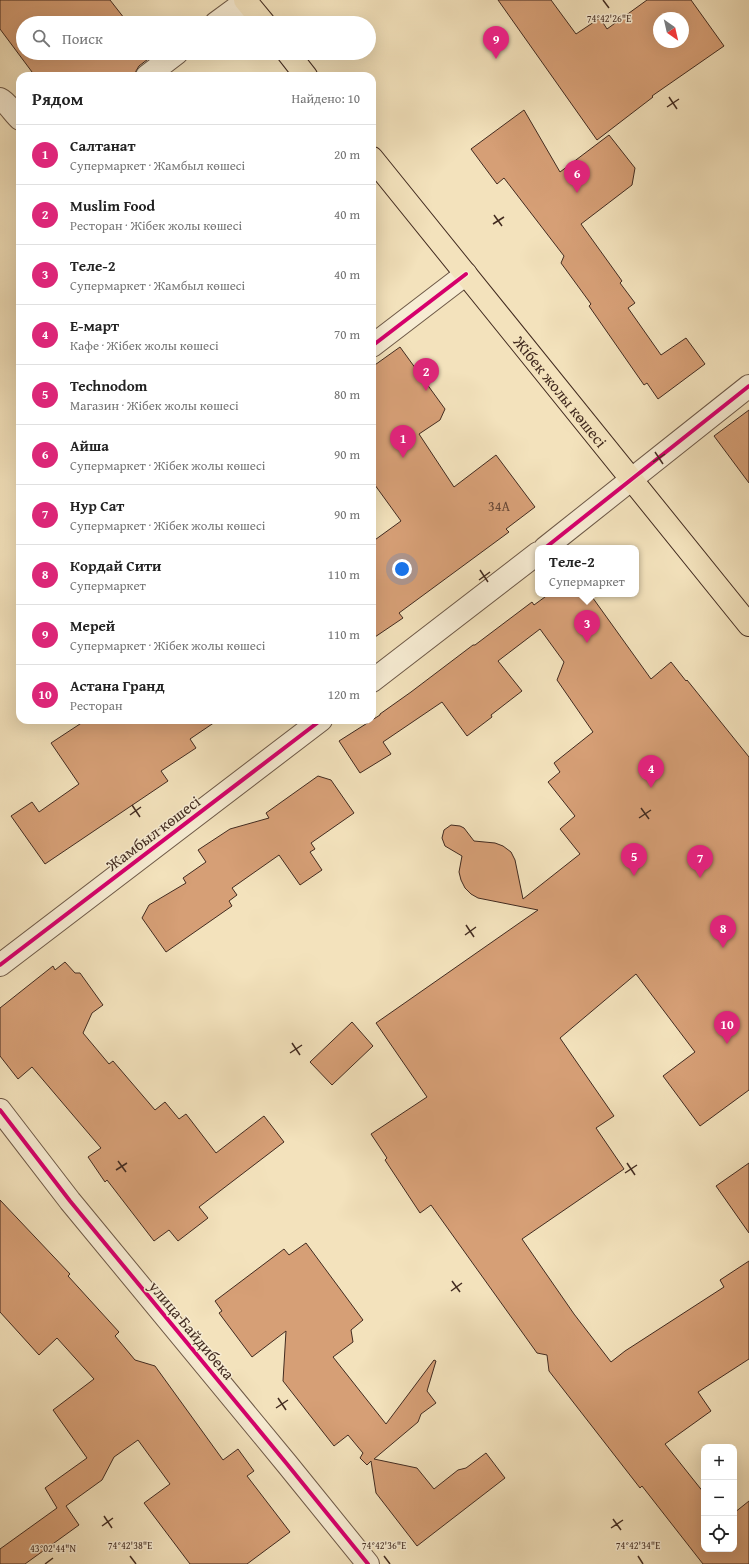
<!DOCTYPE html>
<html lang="ru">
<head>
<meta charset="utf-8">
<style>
  body { margin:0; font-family:"Gentium Book Plus",serif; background:#f2f2f2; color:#222 }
  .controls { position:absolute; right:12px; bottom:12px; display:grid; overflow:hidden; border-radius:8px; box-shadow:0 4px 16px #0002 }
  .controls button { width:36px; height:36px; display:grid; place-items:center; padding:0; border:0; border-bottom:1px solid #e0e0e0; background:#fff; color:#222; font:20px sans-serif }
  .compass { position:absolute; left:653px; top:12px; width:36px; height:36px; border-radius:50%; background:#fff; box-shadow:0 4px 16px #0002; rotate:146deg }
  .you { position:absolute; left:402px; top:569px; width:14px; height:14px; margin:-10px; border:3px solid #fff; border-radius:50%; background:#1a73e8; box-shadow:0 0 0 6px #1a73e833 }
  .badge { display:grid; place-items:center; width:26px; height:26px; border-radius:50%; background:#db2777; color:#fff; font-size:13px; font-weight:700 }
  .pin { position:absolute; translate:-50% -33px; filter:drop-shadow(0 1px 2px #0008) }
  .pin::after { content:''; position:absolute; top:21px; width:14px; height:12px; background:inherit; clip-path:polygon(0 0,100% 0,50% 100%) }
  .popup { position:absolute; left:535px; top:545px; width:104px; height:52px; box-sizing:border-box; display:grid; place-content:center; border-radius:8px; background:#fff; filter:drop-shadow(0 1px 3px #0005); font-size:13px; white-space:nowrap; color:#767676 }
  .popup b { font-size:15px; color:#222 }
  .popup::after { content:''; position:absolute; left:50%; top:100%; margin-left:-8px; border:8px solid transparent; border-top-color:#fff }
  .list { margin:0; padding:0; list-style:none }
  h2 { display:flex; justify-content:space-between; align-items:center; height:52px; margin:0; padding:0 16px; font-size:17px }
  h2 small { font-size:13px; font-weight:400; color:#767676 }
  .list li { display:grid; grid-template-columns:26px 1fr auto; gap:12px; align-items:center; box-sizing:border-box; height:60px; padding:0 16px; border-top:1px solid #e0e0e0 }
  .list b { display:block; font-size:15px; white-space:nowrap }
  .list p { margin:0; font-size:13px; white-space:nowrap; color:#767676 }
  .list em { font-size:13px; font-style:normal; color:#767676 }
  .icon { flex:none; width:22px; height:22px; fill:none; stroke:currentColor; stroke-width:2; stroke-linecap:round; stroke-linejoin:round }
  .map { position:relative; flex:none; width:749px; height:1564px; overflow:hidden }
  .search { position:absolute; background:#fff; box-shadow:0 4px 16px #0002; left:16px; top:16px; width:360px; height:44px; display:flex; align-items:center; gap:10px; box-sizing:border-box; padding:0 14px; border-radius:22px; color:#767676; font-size:15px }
  .panel { position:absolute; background:#fff; box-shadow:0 4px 16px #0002; left:16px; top:72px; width:360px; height:652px; border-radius:12px }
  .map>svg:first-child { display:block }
  .building { fill:#d69f76; stroke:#422b20; fill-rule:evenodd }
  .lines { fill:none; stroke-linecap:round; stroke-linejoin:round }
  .minor-casing { stroke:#6e5947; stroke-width:24 }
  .highway-casing { stroke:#422b20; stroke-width:24 }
  .minor { stroke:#f7ecd3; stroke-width:22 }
  .highway { stroke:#f3e2bc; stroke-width:22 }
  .cycleway-casing { stroke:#f7ecd3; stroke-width:6 }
  .cycleway { stroke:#d6006c; stroke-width:4 }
  .ticks { fill:none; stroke:#422b20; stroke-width:1.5 }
  .labels { text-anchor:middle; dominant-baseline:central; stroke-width:3; stroke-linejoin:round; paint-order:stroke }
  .number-label { font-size:14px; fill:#674836 }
  .street-label { font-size:16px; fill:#422b20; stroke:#f7ecd3 }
  .ticks-label { font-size:10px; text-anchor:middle; fill:#422b20; stroke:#f7ecd3; stroke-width:3; stroke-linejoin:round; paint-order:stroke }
</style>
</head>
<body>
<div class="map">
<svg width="749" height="1564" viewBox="0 0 749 1564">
  <rect width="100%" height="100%" fill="#f3e2bc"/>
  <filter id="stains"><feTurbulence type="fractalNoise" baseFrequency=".005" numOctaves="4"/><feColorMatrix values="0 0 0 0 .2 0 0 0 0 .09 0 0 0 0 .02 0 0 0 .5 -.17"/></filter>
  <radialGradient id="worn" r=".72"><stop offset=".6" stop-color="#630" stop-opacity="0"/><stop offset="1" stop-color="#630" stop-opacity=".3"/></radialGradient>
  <path class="building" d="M0,0H110L128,23H23V53H150L152,56L139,66L136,71L135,76H35L0,29Z
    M498,0H551L576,34L600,18L607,29L647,0H691L724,46L652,96L653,97L597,140ZM659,18H683V42H659Z
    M524,110L560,172L609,135L635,168L632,185L581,224L622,281L620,283L635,303L628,308L661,355L686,338L705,364L658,399L647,383L644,385L589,306L591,304L561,263L564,256L504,178L497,184L471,149Z
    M400,347L445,409L440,420L419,434L454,487L496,455L535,507L506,529L509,532L399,613L403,618L372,639V542L401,521L372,481V367Z
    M749,410V483L714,436Z
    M549,594H590L651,679L671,662L686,681L687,680L749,757V1090L700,1126L663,1076L695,1052L636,974L560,1038L614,1116L596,1128L624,1169L522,1239L574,1314L611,1362L625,1351L724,1287L720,1280L749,1261V1359L698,1392L711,1411L665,1444L704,1493V1549H734V1513L749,1501V1564H703L642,1486L640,1488L549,1371L547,1355L537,1353L431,1205L420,1213L385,1160L387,1158L371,1134L427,1097L376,1023L538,910L478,898L471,894L465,888L461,880L459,872L462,856L445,846L442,838L444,830L451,825L460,826L464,828L474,841L495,843L503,846L511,852L515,860L523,899L580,854L560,829L575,816L548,782L560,772L554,763L593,732L557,680L564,662L540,629L498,661L522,691L491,715L492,717L467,736L442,702L383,742L391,754L360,773L339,741L380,715V714L411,692L473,645H475L532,602L534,605Z
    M86,720H218L190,739L196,748L161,771L168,781L45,864L11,816L32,802L39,812L79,784L51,743Z
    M318,776L331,780L354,813L311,843L315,849L310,852L322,870L300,885L279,855L232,888L237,895L229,901L232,906L166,952L142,918L149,905L186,883L183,878L206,862L198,850L230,829L269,818L266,813Z
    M65,962L75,973H80L103,1005L92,1013L83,1033L109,1064L113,1061L155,1110L165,1102L179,1119L186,1114L216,1153L264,1116L284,1142L199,1207L208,1218L178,1241L169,1230L154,1241L107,1180L105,1182L88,1157L101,1148L32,1067L18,1079L0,1056V1008L53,966L55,970Z
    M352,1022L373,1046L332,1085L310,1062Z
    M749,1163V1233L716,1186Z
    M0,1200L70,1274L68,1276L119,1332L115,1336L135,1360L155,1366L223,1460L238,1449L254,1471L247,1476L290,1532L247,1564H190L144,1503L170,1484L138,1440L114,1457L102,1480L66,1506L79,1525L25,1564H0V1549L57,1508L45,1488L87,1458L53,1410L94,1379L57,1338L39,1355L0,1312Z
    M306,1243L363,1320L351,1330L353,1342L333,1357L386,1424L434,1360L436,1361L427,1391L436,1403L421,1414L418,1422L374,1459L417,1468L434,1489L458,1470L466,1468L486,1453L505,1478L417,1546L376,1493L371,1461L367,1465L360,1458L363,1453L348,1435L334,1446L283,1381L286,1331L252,1357L219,1313L222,1311L215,1301L284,1249L289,1255Z"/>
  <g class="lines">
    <defs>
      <path id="minor" d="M216,23L246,1
        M147,76L177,53
        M0,99C7,102 14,114 20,119
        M372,346L466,274
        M545,548L749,386
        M372,681L538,553
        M0,965L321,720
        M0,1110L70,1201L287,1464L368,1564"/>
      <g id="highway">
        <path d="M245,0L264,23"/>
        <path d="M288,53L306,76"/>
        <path id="s1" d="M372,158L749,625"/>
      </g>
    </defs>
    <use href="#minor" class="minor-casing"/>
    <use href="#highway" class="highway-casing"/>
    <use href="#minor" class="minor"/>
    <use href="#highway" class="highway"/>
    <defs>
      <path id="cycleway" d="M372,346L466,274
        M545,548L749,386
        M0,965L321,720
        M0,1110L70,1201L287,1464L368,1564"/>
    </defs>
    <use href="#cycleway" class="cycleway-casing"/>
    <use href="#cycleway" class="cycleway"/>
  </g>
  <path class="ticks" d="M603,0L609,8M669,97L677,109M667,107L679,99M494,215L502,226M493,224L504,217M655,452L663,464M653,462L665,454M480,570L488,582M479,580L490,572M132,805L140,817M641,808L649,819M130,815L141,807M639,818L651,810M466,925L474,937M465,935L476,927M292,1043L300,1055M290,1053L302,1045M118,1161L126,1172M627,1163L635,1175M116,1170L127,1163M625,1173L637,1165M452,1281L460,1292M451,1291L462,1283M278,1398L286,1410M276,1408L288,1400M104,1516L112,1528M613,1519L621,1530M102,1526L113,1518M611,1528L623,1520M130,1556L136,1564M384,1556L390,1564M638,1556L643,1564M45,1564L53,1558"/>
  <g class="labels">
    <g class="number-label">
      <text x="499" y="506">34А</text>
    </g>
    <g class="street-label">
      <text stroke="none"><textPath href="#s1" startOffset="300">Жібек жолы көшесі</textPath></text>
      <text transform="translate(153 833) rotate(-37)">Жамбыл көшесі</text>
      <text transform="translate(192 1330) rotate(50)">улица Байдибека</text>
    </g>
  </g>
  <g class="ticks-label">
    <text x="609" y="22">74°42'26"E</text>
    <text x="130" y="1549">74°42'38"E</text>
    <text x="384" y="1549">74°42'36"E</text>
    <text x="638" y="1549">74°42'34"E</text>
    <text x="53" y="1552">43°02'44"N</text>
  </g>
  <rect width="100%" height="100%" filter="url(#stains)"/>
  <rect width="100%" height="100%" fill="url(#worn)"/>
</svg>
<div class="controls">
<button>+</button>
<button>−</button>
<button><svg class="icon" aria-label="locate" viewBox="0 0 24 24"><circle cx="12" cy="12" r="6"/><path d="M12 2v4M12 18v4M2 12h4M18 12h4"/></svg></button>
</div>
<svg class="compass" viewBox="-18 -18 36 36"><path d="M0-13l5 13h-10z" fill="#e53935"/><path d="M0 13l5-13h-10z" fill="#767676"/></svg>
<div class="you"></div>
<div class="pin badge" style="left:403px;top:458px">1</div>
<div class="pin badge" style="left:426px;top:391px">2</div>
<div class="pin badge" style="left:587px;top:643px">3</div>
<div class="popup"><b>Теле-2</b>Супермаркет</div>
<div class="pin badge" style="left:651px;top:788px">4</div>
<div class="pin badge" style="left:634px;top:876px">5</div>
<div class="pin badge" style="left:577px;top:193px">6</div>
<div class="pin badge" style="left:700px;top:878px">7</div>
<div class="pin badge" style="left:723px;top:948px">8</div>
<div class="pin badge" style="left:496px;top:59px">9</div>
<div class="pin badge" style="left:727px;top:1044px">10</div>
<div class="search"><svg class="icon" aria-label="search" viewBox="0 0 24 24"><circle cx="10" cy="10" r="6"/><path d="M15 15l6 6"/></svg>Поиск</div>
<section class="panel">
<h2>Рядом<small>Найдено: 10</small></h2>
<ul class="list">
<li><span class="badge">1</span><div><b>Салтанат</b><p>Супермаркет · Жамбыл көшесі</p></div><em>20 m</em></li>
<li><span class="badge">2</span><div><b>Muslim Food</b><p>Ресторан · Жібек жолы көшесі</p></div><em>40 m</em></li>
<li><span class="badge">3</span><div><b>Теле-2</b><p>Супермаркет · Жамбыл көшесі</p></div><em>40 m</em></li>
<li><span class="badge">4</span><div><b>Е-март</b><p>Кафе · Жібек жолы көшесі</p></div><em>70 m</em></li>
<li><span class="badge">5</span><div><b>Technodom</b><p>Магазин · Жібек жолы көшесі</p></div><em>80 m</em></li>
<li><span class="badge">6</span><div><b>Айша</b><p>Супермаркет · Жібек жолы көшесі</p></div><em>90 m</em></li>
<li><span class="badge">7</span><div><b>Нур Сат</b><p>Супермаркет · Жібек жолы көшесі</p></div><em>90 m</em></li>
<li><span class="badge">8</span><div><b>Кордай Сити</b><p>Супермаркет</p></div><em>110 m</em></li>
<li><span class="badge">9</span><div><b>Мерей</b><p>Супермаркет · Жібек жолы көшесі</p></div><em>110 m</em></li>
<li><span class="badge">10</span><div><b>Астана Гранд</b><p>Ресторан</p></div><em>120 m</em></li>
</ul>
</section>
</div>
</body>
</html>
